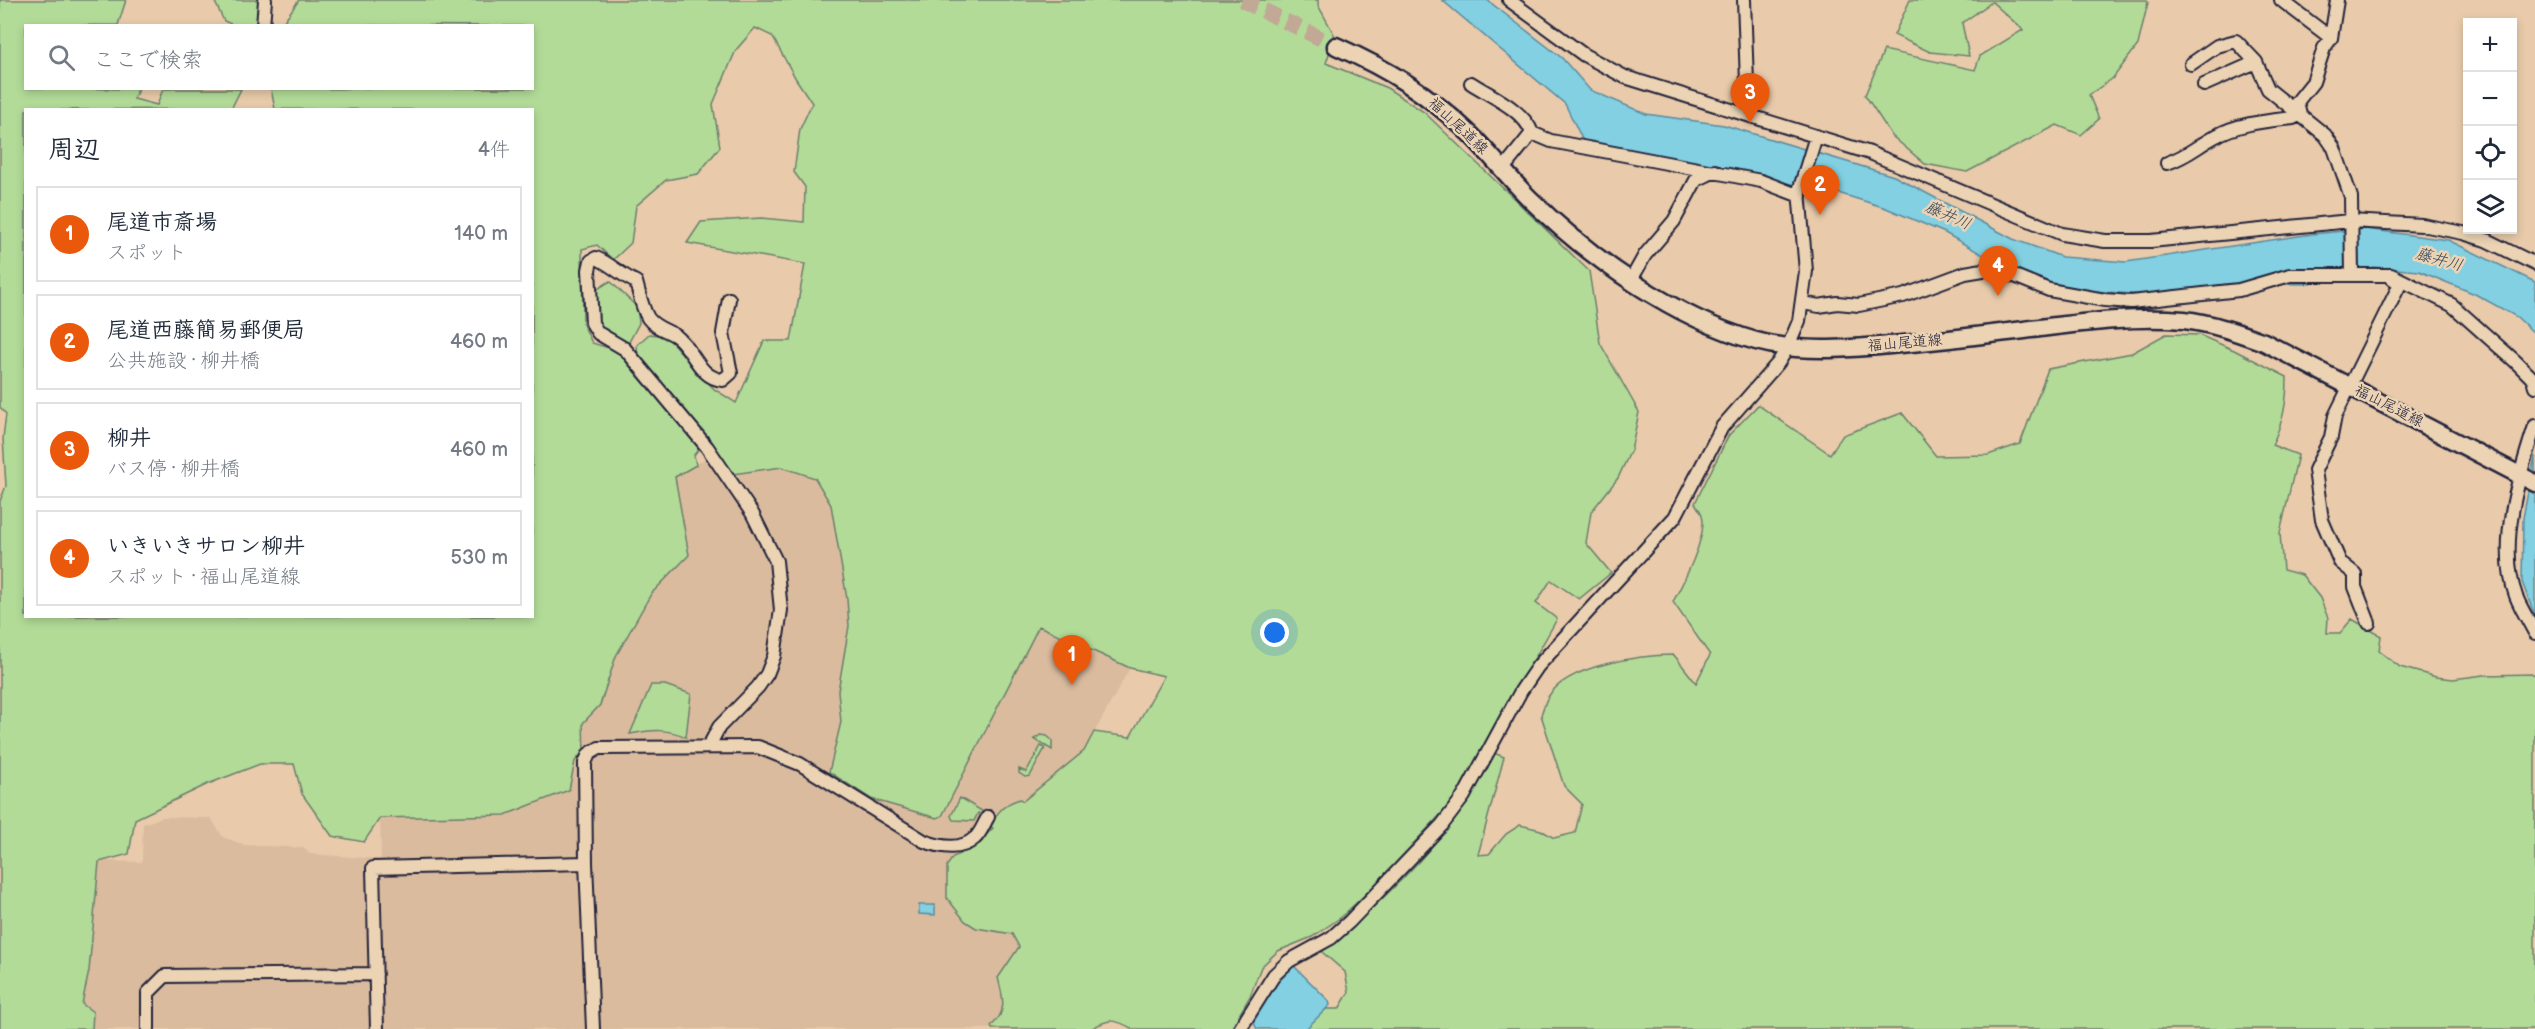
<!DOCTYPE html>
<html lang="ja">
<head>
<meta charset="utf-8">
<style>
  body { margin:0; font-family:"Balsamiq Sans","Klee One",sans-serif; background:#f6f6f7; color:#1f2937 }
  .controls { position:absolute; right:18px; top:18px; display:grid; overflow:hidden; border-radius:0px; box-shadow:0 3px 9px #0003 }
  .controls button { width:54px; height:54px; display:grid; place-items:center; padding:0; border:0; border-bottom:2px solid #e0e1e3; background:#fff; color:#1f2937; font:30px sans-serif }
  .you { position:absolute; left:1275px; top:633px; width:21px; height:21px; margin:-15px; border:4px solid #fff; border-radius:50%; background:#1a73e8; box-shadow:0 0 0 9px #1a73e833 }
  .badge { display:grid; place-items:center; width:39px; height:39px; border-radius:50%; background:#ea580c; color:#fff; font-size:20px; font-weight:700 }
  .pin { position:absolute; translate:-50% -50px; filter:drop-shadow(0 2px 3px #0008) }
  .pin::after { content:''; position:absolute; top:32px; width:21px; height:18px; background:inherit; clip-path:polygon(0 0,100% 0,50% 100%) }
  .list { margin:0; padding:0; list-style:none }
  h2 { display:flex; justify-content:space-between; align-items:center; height:78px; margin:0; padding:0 24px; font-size:26px }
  h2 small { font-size:20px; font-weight:400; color:#747a83 }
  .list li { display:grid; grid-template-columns:39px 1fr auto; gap:18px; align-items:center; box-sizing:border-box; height:96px; margin:0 12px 12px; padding:0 12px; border:2px solid #e0e1e3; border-radius:0px }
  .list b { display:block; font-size:22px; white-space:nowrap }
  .list p { margin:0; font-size:20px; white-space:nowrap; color:#747a83 }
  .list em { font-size:20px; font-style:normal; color:#747a83 }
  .icon { flex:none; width:33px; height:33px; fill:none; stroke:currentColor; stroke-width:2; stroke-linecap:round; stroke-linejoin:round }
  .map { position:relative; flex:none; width:2535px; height:1029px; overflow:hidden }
  .search { position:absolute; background:#fff; box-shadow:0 3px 9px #0003; left:24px; top:24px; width:510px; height:66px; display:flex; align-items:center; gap:15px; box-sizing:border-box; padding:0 21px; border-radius:0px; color:#747a83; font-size:22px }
  .panel { position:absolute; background:#fff; box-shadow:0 3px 9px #0003; left:24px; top:108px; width:510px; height:510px; border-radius:0px }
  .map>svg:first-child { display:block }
  .built { fill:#dabb9e }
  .green { fill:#b2db98; stroke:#6a7e6a; stroke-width:1.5 }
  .water { fill:#82d0e1; stroke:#5c8a9f; stroke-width:1.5 }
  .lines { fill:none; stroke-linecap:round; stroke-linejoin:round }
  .major-tunnel { stroke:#c1a995; stroke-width:16; stroke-dasharray:16 8; stroke-linecap:butt }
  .minor-casing { stroke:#22223b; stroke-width:16 }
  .major-casing { stroke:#22223b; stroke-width:21 }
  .minor { stroke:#ebd3b4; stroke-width:12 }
  .major { stroke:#ebd3b4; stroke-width:16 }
  .labels { text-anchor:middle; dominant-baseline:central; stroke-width:5; stroke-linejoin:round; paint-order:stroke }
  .street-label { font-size:15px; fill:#22223b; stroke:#ebd3b4 }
  .water-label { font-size:16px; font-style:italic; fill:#35455c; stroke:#ebd3b4 }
</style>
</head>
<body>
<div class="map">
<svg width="2535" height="1029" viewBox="0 0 2535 1029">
  <rect width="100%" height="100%" fill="#e9cbab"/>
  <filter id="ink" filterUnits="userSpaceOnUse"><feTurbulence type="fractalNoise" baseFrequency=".0167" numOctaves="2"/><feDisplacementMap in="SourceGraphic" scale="12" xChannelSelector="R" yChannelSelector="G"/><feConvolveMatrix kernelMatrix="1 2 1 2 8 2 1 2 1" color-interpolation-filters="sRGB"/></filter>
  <g filter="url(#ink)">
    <path class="built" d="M717,452L733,474L781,467L815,478L832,505L847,599L849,626L838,691L841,722L829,772L956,792V785L1039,626L1130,668L1084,751L1000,820L974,847L953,857L976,928L1012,934L1019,947L998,977L1004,1002L1000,1019L991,1026L992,1029H92L93,1012L82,1004L89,971L99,861L142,862L143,824L163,817L211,818L223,837L245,845L304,848L310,854L381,859L380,818L505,815L569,790L575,761L584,751L583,723L600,705L616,656L651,594L689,555L675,477Z"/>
    <path class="green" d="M0,0H126L118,25L26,26V88L138,89L134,99L157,105L163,89H241L231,109L26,110V616H532V110L275,109L271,89L532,88V26L281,25L299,0H1318V5L1335,36L1326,63L1387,88L1424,112L1589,271L1600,343L1639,412L1631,450L1618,478L1591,512L1586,543L1611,573L1579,599L1551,580L1536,603L1557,619L1454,800L1370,890L1340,918L1312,937L1278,951L1261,967L1250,996L1231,1029H1133C1115,1019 1109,1018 1091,1029H992L991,1026C1008,1012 1003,997 998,978L1019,947L1012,934L976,928L965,921L947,898V866L953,857L974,847L993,828L990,826C997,812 1005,803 1020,799L1023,801L1084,751L1094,732L1130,737L1164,676L1130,668L1039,626L942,816L937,818L871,799L829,772L841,722L838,691L849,626L847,599L831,505L815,478L782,467L733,474L638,362L637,345L649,334L666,336L714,389L736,403L764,341H791L805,264L687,243L701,222L761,218L804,222L805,187L794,172L800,129L812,103L796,79L772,36L755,28L736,50L713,104L720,147L698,174L666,180L636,206L631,243L613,260L597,245L582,249L583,324L592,343L622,352L700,447L694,455L696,465L675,477L689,555L651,594L616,656L600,705L583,723L584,751L575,761L569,790L505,815L380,818L364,842L332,836L302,794L294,764H260L208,784L135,819L129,854L99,862L89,971L82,1004L93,1012L92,1029H0V501L6,486L3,438L6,414L0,407Z
      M214,0H261L258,25H233L224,21Z
      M1910,0H2147L2148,2L2138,45L2113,78L2089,95L2099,119L2081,135L2057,125L1967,172L1925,164L1892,136L1865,95L1884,50L1975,70L1980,56L2023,30L1992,2L1962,23L1969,56L1930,52L1894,35Z
      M610,281L637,307L639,323L628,344L611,336L597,324L596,290Z
      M2166,334L2199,335L2234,350L2287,377C2287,403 2283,422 2272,445L2298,455L2280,533L2283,570L2302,575L2320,598L2328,618L2327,633H2340L2352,619L2381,636L2379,651L2400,667L2436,677L2453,679L2484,675L2535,674V1029H1303L1326,1009H1339L1349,992L1345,972L1322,952C1373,910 1433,853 1469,798C1478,784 1486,768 1494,753L1504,757L1478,855L1489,854L1506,834L1520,825L1541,830L1554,838L1575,833L1582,804L1564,786L1541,715C1543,709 1545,702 1548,697C1567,665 1640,655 1674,655L1696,683L1710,655L1673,602C1683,583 1708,536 1702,515C1701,511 1697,507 1695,503L1729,435L1758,405L1830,454L1843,435L1902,413L1936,456L1988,455L2020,444L2048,369L2132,353Z
      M651,685H665L691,694L686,737C666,728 652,730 630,734Z
      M1041,735L1047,736L1052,740V750L1034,739Z
      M1041,746L1045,748L1030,776L1025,777L1019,773V769L1026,772Z
      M960,798L982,811L981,814L978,813L974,821L953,820L951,816Z"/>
    <path class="water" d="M1442,0H1487L1562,58L1590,90L1646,114L1724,125L1894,176L2013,239L2062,257L2126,262L2312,234L2365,229L2448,240L2535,282V334L2517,317L2475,294L2419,271L2374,267L2306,284H2228L2146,295L2093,291L2045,282L2004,267L1945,233L1886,208L1835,192L1586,147L1565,104Z
      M2535,456V616L2522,582L2523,518Z
      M919,905H935V915L919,914Z
      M1294,966L1329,1001L1330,1005L1306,1029H1257L1252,1019L1269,991Z"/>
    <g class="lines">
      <path class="major-tunnel" d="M1242,0L1336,46"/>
      <defs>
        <path id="minor" d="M1509,0L1584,55L1625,77L1870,153L2062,234L2105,241H2151L2350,221L2422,225L2463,233L2486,240L2535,264
          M1744,0L1747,82L1744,114
          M2281,0L2331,38
          M263,26L265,0
          M2191,64L2217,46L2236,41L2256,62L2268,89L2325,135L2334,148L2351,197L2352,275
          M1471,83C1491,96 1524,110 1532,133L1551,141L1761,181L1800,196
          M2204,85L2256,62
          M2300,114L2297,102L2313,82L2324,48L2331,38L2337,0
          M2167,163C2188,156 2197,146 2216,136C2238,123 2269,121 2293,118L2300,114
          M1503,169L1532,133
          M1631,280L1645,255L1674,221L1696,180L1715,171
          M1803,303L1819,306L1837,303L1859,305L1903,296L1965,273L1995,268L2049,290L2105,300L2131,302L2239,290L2290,275H2391L2452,305L2515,361L2533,379L2535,386
          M2535,426C2519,475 2497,545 2516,596C2521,609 2529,621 2535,633
          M2369,623L2355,587V574L2340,562L2322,520L2315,470L2331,437L2335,416L2400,284L2392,278
          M709,746L719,727L758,687L767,674L774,656L781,610L776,561L752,513L707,447L625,349L598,333L592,323L589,270L591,261L596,258C608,262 622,276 636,282C639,293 642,308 648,318C655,328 667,330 676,336C694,349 698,378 723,380L731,373L723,333L729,299
          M148,1029V993L165,976L376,974
          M377,1029L373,868L586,863
          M593,1029L586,863L585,763L589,754L599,748L758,747L800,764L924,841C940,847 961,851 975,838C981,833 984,823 988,817
          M1240,1029L1274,975L1289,961L1331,938L1349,922L1442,825L1464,796L1521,691L1538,666L1675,517L1722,427L1778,363L1788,347L1799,321L1806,271L1799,191L1816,136"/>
        <path id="major" d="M1336,46C1390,70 1427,93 1470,134C1491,155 1509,178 1530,199C1590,258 1674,318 1756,341C1799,353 1846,349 1890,345C1940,341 1990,334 2040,328C2088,322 2136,316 2184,320C2212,323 2239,333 2264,342L2535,483"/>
      </defs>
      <use href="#minor" class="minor-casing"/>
      <use href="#major" class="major-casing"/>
      <use href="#minor" class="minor"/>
      <use href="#major" class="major"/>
    </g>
  </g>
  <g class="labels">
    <g class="street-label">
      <text transform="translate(1458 126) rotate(43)">福山尾道線</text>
      <text transform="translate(1905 343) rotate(-5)">福山尾道線</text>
      <text transform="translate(2389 406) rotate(27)">福山尾道線</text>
    </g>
    <g class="water-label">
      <text transform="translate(1948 216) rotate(24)">藤井川</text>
      <text transform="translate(2439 260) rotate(16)">藤井川</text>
    </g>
  </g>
</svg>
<div class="controls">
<button>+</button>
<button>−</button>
<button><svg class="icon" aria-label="locate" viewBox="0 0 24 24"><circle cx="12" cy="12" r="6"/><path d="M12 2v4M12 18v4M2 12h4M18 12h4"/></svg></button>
<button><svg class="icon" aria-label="layers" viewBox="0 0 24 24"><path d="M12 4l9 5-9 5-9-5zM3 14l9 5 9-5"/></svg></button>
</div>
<div class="you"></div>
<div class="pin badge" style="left:1072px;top:685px">1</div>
<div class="pin badge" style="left:1820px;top:215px">2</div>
<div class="pin badge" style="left:1750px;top:123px">3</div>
<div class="pin badge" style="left:1998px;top:296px">4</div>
<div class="search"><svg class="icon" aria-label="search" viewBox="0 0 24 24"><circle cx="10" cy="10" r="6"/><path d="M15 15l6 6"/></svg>ここで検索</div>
<section class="panel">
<h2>周辺<small>4件</small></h2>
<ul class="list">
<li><span class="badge">1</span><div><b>尾道市斎場</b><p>スポット</p></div><em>140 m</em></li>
<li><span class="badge">2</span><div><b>尾道西藤簡易郵便局</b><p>公共施設 · 柳井橋</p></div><em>460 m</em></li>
<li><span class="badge">3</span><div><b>柳井</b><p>バス停 · 柳井橋</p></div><em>460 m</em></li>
<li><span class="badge">4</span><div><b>いきいきサロン柳井</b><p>スポット · 福山尾道線</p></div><em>530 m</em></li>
</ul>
</section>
</div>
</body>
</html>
